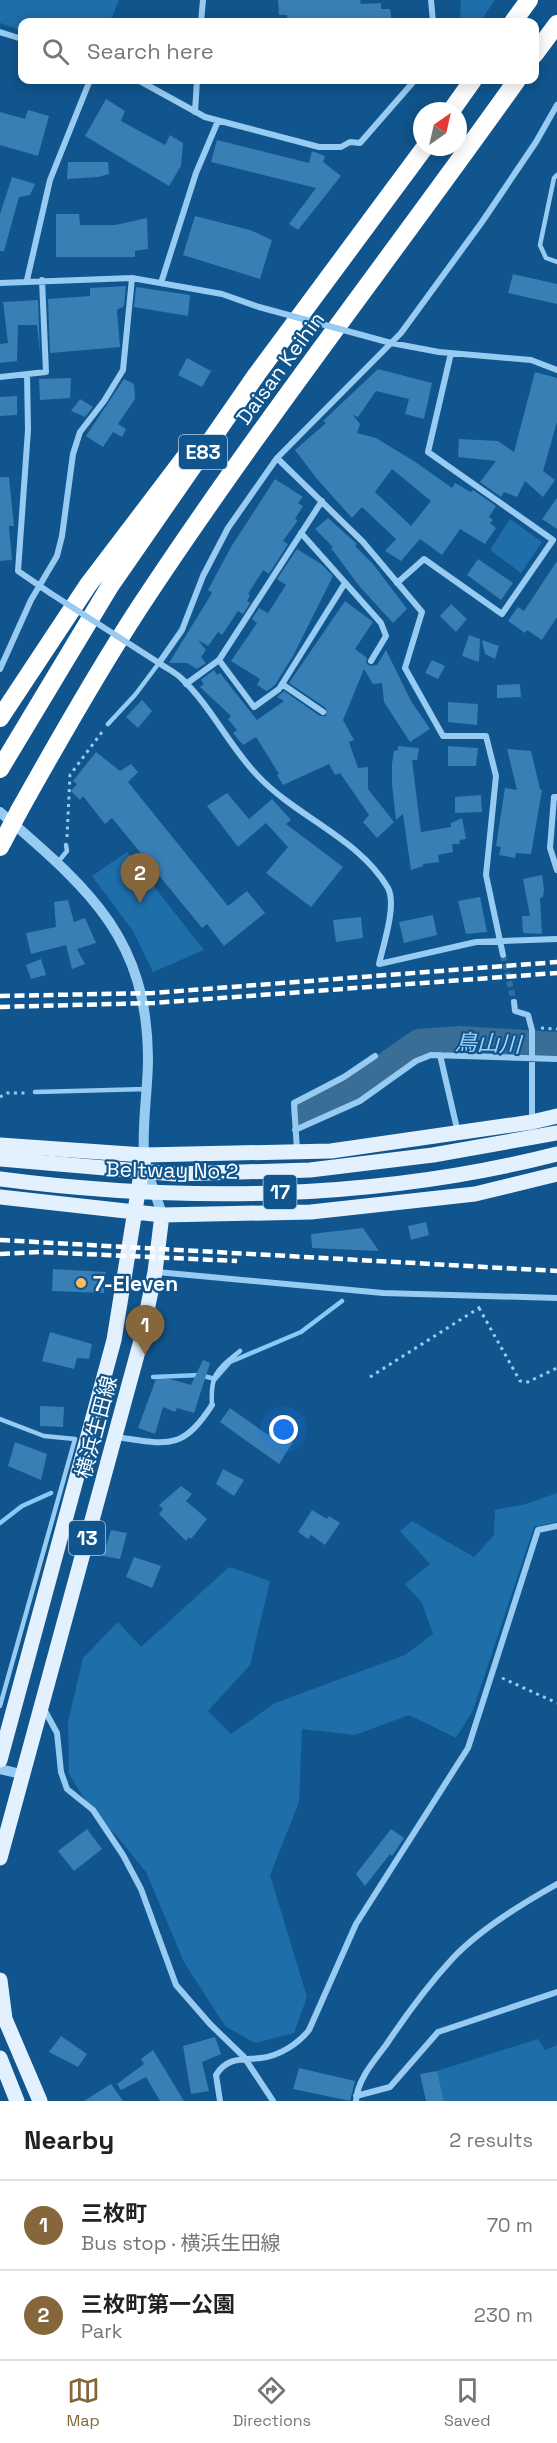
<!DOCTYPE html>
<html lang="en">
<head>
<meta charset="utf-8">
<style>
  body { margin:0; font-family:"Space Grotesk","Noto Sans JP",sans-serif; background:#f2f2f2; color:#222 }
  .compass { position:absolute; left:413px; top:102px; width:54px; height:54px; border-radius:50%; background:#fff; box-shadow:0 3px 15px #0003; rotate:34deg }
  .you { position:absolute; left:284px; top:1430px; width:21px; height:21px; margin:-15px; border:4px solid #fff; border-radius:50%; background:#1a73e8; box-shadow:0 0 0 9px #1a73e833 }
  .badge { display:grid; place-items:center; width:39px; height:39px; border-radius:50%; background:#85673b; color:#fff; font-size:20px; font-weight:700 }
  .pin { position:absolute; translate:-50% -50px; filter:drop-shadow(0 2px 3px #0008) }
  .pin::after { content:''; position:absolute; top:32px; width:21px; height:18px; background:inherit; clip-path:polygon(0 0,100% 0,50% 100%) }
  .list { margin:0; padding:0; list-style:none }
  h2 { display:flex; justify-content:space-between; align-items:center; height:78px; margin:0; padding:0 24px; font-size:26px }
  h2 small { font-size:20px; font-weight:400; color:#767676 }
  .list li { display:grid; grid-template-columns:39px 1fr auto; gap:18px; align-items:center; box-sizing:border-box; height:90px; padding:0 24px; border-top:2px solid #e0e0e0 }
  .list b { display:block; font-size:22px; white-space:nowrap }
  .list p { margin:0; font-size:20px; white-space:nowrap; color:#767676 }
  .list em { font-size:20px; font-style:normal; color:#767676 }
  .icon { flex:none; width:33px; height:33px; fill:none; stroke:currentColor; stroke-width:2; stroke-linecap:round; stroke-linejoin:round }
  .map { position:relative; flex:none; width:557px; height:2101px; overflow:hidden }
  .search { position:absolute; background:#fff; box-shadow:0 3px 15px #0003; left:18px; right:18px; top:18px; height:66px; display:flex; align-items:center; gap:15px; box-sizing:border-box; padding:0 21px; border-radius:12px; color:#767676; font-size:22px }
  .sheet { height:258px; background:#fff }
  nav { display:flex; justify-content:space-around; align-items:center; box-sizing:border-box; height:84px; border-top:2px solid #e0e0e0; background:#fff; font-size:16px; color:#767676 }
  nav a { display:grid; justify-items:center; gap:3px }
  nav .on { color:#85673b }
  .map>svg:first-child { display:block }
  .green { fill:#1e6eaa }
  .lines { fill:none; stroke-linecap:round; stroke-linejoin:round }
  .stream { stroke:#89c9f6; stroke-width:4.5 }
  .river { stroke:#3a6e97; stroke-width:28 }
  .building { fill:#387fb6; fill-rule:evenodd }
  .minor-tunnel { stroke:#346e9e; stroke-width:6; stroke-dasharray:6 3; stroke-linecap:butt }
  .path { stroke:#97cbf2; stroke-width:3; stroke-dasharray:3 4.5; stroke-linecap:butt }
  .service { stroke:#97cbf2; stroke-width:4.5 }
  .minor { stroke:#97cbf2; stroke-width:6 }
  .tertiary { stroke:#97cbf2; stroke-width:10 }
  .primary { stroke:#e3f1ff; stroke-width:15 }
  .motorway { stroke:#fff; stroke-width:18 }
  .rail { stroke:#fff; stroke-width:4.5; stroke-dasharray:10 4.5; stroke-linecap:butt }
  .minor-bridge { stroke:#97cbf2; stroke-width:6 }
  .primary-bridge { stroke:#e3f1ff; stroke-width:15 }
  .motorway-bridge { stroke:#fff; stroke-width:18 }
  .poi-dot { fill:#ffbb59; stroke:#10558d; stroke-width:2 }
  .labels { text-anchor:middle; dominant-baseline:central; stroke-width:4.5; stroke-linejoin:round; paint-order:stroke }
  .shield { fill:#10558d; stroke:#b7ccdd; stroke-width:1.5 }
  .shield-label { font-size:20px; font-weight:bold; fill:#fff }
  .street-label { font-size:21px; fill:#fff; stroke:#10558d }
  .poi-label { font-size:21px; font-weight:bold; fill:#fff; stroke:#10558d; text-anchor:start }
  .water-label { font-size:22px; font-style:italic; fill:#a3d5fa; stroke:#10558d }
</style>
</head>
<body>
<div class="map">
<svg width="557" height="2101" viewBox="0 0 557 2101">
  <rect width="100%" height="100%" fill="#10558d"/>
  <path class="green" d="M0,0H119L110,22H22V31L0,23Z
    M461,0H495L480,22H446L441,19H460Z
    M510,519L542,542L521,573L490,550Z
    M127,852L204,950L153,972L133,931L92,876Z
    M557,1493V1522L534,1527L473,1710L456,1738L409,1715L355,1735L302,1729L299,1802L270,1875L307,1997L294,2033L255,2043L225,2026L184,1962L146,1872L116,1835L97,1819L69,1774L68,1722L83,1658L118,1622L141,1647L229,1567L270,1581L250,1665L208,1711L231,1734L275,1703L405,1655L433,1634L422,1603L405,1584L430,1564L400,1531L412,1521L474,1557L494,1535L495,1510L526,1504Z
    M538,2039L545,2050L557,2045V2101H444L437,2071Z"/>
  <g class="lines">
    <path class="stream" d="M153,1377L200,1375L215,1379
      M215,1379L230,1362L301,1332L342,1301
      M0,1523L22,1506L51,1493"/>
    <path class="river" d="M305,1112L359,1085L419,1043L459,1040L557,1046"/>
  </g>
  <path class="building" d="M278,0H360L361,4L381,3V9H390L392,22H288L287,15H279Z
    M106,99L125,111L121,121L165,145L170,135L183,143L181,166L169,186L85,136Z
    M28,110L49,116L38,156L0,145V112L25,119Z
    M217,140L309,163L312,151L325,156L323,162L341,176L298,230L289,224L316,188L211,162Z
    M68,162H108L109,174L98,177L67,179Z
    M12,177L35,184L30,195L19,197L4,251H0V214Z
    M56,214H79L80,225H115L147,218L148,249L135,251V257H56Z
    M195,216L250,230L272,240L260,279L183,255Z
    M513,274L557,284V304L508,293Z
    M126,286L124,306L117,310L120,347L50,353L48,299L90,296V288Z
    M136,287L190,295L188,316L134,307Z
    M38,300L40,353L37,325H18L17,361L0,363V344L8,343L3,302Z
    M187,358L211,371L202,387L178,375Z
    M378,369L432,383L424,419L405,414L409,399L376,391L358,417L353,415L360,424L357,433L376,438L417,463L452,488L455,483L471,492L473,490L496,506L489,517L493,520L490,523L496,528L485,544L460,529L442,555L420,539L401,561L385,551L396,539L362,507L352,518L317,479L295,450L326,423L323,421ZM392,469L431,501L411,526L375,492Z
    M535,372L557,378V422L543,471L555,480L543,497L525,481L517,497L504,492L501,497L480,482L496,461L458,457L459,439L498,441L514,452Z
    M71,378L70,398L40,400L39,379Z
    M124,379L134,384L135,399L118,424L126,429L122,437L113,432L103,447L86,436Z
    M17,396V415L0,416V397Z
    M80,399L93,407L85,417L71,411Z
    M0,477H9L14,526H9L12,560L0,561Z
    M275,479L303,497L298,503L303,506L295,519L298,520L283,541L288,544L269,574L263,570L248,594L250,595L247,601L250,603L243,614L238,611L222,635L218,632L208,646L198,640L206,650L201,657L206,663L197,669L187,663H169L212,593L208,590L231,547Z
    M557,498V529L542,519Z
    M328,518L357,544L355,546L373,564L407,609L393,623L360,587L331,548L333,547L315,529Z
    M297,549L321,564L333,576L293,656L275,685L267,691L257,685L260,679L231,661L257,623L252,619L259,608L268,613L286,585L277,579Z
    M478,559L513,583L501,600L467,575Z
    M557,561V617L542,640L527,630L525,633L508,621L518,607L524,611Z
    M345,601L373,622L355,649L367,658L366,663L370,666L377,665L386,650L411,701L430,729L410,742L384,702L382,683L373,684L364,669L343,720L354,740L349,742L358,768L368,767V789L394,822L377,838L363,822L369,815L340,773L335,775L329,764L283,785L277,775L279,774L256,737L243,745L233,733L237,730L228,719L231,716L200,687L204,684L201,680L203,678L214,670L217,675L220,673L257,720L284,701L277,697L284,691L320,716H326V708L289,683Z
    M451,604L467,619L456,632L440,616Z
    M469,635L480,639L479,662L462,656Z
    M482,640L499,646L495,659L485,654Z
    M432,660L445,666L438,679L425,673Z
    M520,684L521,697L497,698V685Z
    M142,700L152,711L138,728L126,717Z
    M448,702L478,704L477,725L448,722Z
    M398,746L419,748L417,760H412L421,832L451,827V823L462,818L466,839L460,840L459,844H452L453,852L438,855L439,862L423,864V866L411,870L403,814L396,820L392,784V764L394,751L398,750Z
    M448,746L478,748L476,766H448Z
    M507,749L531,751L540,789L542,790L531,854L516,853L515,858L499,855L501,847L496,846L505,788L517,790Z
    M96,752L120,771L131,764L138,772L128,782L228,906L247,891L265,913L224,946L207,924L202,928L112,818L105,824L83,796L80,800L71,791L77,784L73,781Z
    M227,793L249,819L272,799L291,820L286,824L343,867L311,907L266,873L288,847L266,823L238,847L207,806Z
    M481,795L482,812L455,813V797Z
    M542,875L544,889L543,897L540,898L542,934L523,933L522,916H530L523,879Z
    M480,897L487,932L466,934L458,901Z
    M68,900L74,922L85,918L96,943L77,949L85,964L72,969L66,945L31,954L26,933L56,927L54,902Z
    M433,915L437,935L404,943L399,922Z
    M361,917L363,938L336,942L333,920Z
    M41,959L46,975L31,979L26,965Z
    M426,1222L429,1235L411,1240L408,1226Z
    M363,1228L379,1251L312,1248L311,1234Z
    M53,1269L106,1272L104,1293L52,1291Z
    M50,1332L92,1344L89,1359L77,1358L74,1369L42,1361Z
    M203,1360L210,1363L194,1413L177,1408L175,1412L163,1407L155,1434L138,1428L156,1379H170L191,1385Z
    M40,1406L64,1407L63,1427L40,1426Z
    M230,1408L268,1435L272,1428L293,1442L279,1464L220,1422Z
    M15,1442L47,1454L41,1480L8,1466Z
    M223,1469L244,1480L234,1496L216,1484Z
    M181,1486L192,1494L186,1501L207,1519L191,1539L189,1537L186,1541L159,1514L163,1509L159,1505Z
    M312,1510L327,1519L329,1516L340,1523L325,1545L311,1535L308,1539L298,1532Z
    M111,1530L127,1533L120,1559L103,1556Z
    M134,1557L161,1566L152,1588L126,1577Z
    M87,1829L102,1849L74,1871L58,1851Z
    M391,1829L404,1838L392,1856L390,1854L365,1886L356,1874Z
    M61,2036L87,2054L78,2067L49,2052Z
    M215,2037L221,2054L202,2062L209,2091L191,2094L183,2046Z
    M153,2050L184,2101H160L146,2077L121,2090L117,2084L144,2064L141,2059Z
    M299,2068L355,2081L350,2101L293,2089Z
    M437,2071L444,2101H426L420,2074Z
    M111,2084L123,2101H84Z"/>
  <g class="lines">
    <path class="minor-tunnel" d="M503,955L514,1002"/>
    <path class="path" d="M67,837L70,775L102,732
      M541,1028L557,1029
      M0,1097L7,1093H27
      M479,1308L520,1381L528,1382L557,1368
      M370,1377L482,1306
      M502,1678L557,1703"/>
    <path class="service" d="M557,175L554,178L540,245L546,258L557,262
      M108,724L135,695L159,663
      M58,862L67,851L66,845
      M35,1092L147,1089
      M212,1405C210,1374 217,1370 240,1351
      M0,1419L44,1436L75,1439L0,1706"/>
    <path class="minor" d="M431,0L433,22
      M201,22L203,0
      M0,32L22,39
      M138,80L205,117L319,147H341L350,142L360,143L415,80
      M557,105L536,142L482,222L401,333L277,458L228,528L203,576L182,630L159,663C166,668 175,672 181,678C211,706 229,746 257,775C296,817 359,838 388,888C397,905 383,946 379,964L476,942L557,939
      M195,112L197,80
      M27,280L50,180L90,80
      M0,283L132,278L222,294L259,307
      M161,283L196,173L218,121
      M391,343L439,352L531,360L557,370
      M27,374L28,430L18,571L50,593
      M0,377L46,372L42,280
      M277,458L363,542L422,612L405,668L443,736H486L496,776L486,875L503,955
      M301,533L381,623L386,636L371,661
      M397,583L424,559L502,614L553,540L428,452L451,353
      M219,660L254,707L279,689L345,583
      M0,669L31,600L57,556L62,536L73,454L80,432L104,401L123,370L132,278
      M186,684L219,660L322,501
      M282,684L323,712
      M557,797H554L550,848L557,870
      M514,1002L515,1011L528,1015L532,1030V1120
      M440,1055L458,1133
      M295,1130L360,1101L416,1061L431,1055L557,1059
      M297,1150L294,1103L344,1077L375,1056
      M157,1272L383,1293L557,1298
      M116,1437C166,1444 182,1452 212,1405
      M44,1709L57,1733L61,1772L67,1789L93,1810L123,1855L141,1889L176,1985L210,2024L244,2057L273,2101
      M356,2096L390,2087L438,2032L557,1992
      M220,2101L216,2075C227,2057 242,2060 261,2058C279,2056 298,2044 309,2030L356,1924L468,1748L538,1530L557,1526
      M356,2101C357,2080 374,2061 386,2045C406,2015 428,1985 453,1958C480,1929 523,1903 557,1884"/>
    <path class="tertiary" d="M0,812C86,887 147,935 148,1058C148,1090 142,1122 144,1154C146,1173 157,1196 162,1215
      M0,1769L21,1774"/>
    <path class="primary" d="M0,1145L144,1155L331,1151L532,1122L557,1116
      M0,1197L162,1215L311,1212L475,1194L557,1174
      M0,1760L114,1340L144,1155
      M0,1858L140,1344L155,1272L162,1215
      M0,1980L5,2019L40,2101
      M0,2058L17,2101"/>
    <path class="motorway" d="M513,22L529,0
      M534,55L557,24
      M451,111L473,80
      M0,718L88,585L192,448
      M0,769L110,586L257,374L425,147
      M19,811C57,743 96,674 139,608C258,427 392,256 517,80"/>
    <path class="rail" d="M0,996L153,993L557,962
      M0,1007L154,1003L557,973
      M0,1240L557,1271
      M0,1254L40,1252L237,1261"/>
    <path class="minor-bridge" d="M259,307L391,343
      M50,593L159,663"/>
    <path class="primary-bridge" d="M0,1159L175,1174L310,1170L433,1155L557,1133
      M0,1179C184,1203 377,1200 557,1154"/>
    <path class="motorway-bridge" d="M0,847L19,811"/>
  </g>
  <circle class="poi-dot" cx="81" cy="1283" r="6"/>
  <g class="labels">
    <g class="shield">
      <rect x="179" y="435" width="48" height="34" rx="4.5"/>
      <rect x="263.5" y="1175" width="33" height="34" rx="4.5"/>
      <rect x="69" y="1521" width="36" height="34" rx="4.5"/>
    </g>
    <g class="shield-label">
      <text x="203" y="452">E83</text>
      <text x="280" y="1192">17</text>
      <text x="87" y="1538">13</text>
    </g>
    <g class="street-label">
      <text transform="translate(280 368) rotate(-54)">Daisan Keihin</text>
      <text transform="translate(172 1170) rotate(1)">Beltway No.2</text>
      <text transform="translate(96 1427) rotate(-75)">横浜生田線</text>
    </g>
    <g class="poi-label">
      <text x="93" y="1283">7-Eleven</text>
    </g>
    <g class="water-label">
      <text transform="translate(488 1043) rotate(2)">鳥山川</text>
    </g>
  </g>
</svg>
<svg class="compass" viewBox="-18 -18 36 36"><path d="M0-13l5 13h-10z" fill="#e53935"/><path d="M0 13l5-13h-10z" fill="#767676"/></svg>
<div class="you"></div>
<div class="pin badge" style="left:145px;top:1355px">1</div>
<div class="pin badge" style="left:140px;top:903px">2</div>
<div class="search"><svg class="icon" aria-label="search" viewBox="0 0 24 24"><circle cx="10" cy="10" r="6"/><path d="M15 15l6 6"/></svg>Search here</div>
</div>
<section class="sheet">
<h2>Nearby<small>2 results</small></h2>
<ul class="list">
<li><span class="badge">1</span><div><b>三枚町</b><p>Bus stop · 横浜生田線</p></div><em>70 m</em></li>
<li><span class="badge">2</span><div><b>三枚町第一公園</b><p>Park</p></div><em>230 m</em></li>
</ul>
</section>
<nav>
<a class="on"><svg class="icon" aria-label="map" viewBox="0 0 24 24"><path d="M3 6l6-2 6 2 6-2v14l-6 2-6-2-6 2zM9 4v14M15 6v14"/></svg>Map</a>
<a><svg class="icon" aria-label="directions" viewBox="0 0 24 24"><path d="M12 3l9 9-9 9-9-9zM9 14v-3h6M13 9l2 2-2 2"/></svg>Directions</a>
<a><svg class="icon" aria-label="saved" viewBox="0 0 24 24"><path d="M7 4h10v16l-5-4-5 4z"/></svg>Saved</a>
</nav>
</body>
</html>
